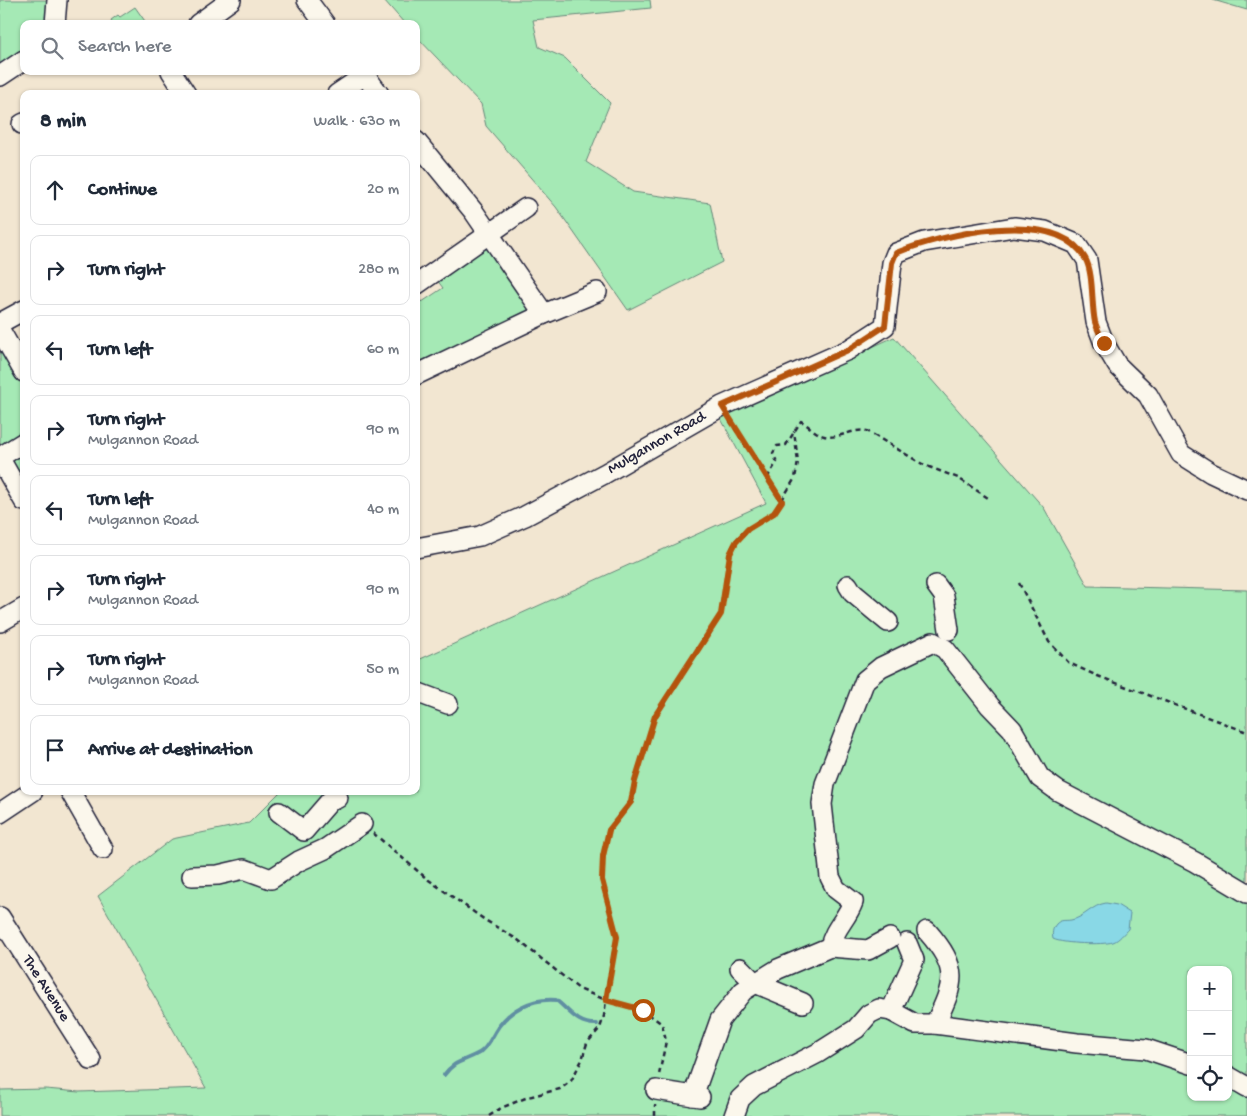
<!DOCTYPE html>
<html lang="en">
<head>
<meta charset="utf-8">
<style>
  body { margin:0; font-family:"Gochi Hand",sans-serif; background:#f6f6f7; color:#1f2937 }
  .controls { position:absolute; right:15px; bottom:15px; display:grid; overflow:hidden; border-radius:10px; box-shadow:0 1px 4px #0004 }
  .controls button { width:45px; height:45px; display:grid; place-items:center; padding:0; border:0; border-bottom:1px solid #e0e1e3; background:#fff; color:#1f2937; font:25px sans-serif }
  .stop { position:absolute; width:15px; height:15px; margin:-11px; border:4px solid #b45309; border-radius:50%; background:#fff }
  .stop.end { background:#b45309; border-color:#fff; box-shadow:0 1px 5px #0008 }
  .list { margin:0; padding:0; list-style:none }
  h2 { display:flex; justify-content:space-between; align-items:center; height:65px; margin:0; padding:0 20px; font-size:21px }
  h2 small { font-size:16px; font-weight:400; color:#747a83 }
  .list li { display:grid; grid-template-columns:32px 1fr auto; gap:15px; align-items:center; box-sizing:border-box; height:70px; margin:0 10px 10px; padding:0 10px; border:1px solid #e0e1e3; border-radius:10px }
  .list b { display:block; font-size:19px; white-space:nowrap }
  .list p { margin:0; font-size:16px; white-space:nowrap; color:#747a83 }
  .list em { font-size:16px; font-style:normal; color:#747a83 }
  .icon { flex:none; width:28px; height:28px; fill:none; stroke:currentColor; stroke-width:2; stroke-linecap:round; stroke-linejoin:round }
  .map { position:relative; flex:none; width:1247px; height:1116px; overflow:hidden }
  .search { position:absolute; background:#fff; box-shadow:0 1px 4px #0004; left:20px; top:20px; width:400px; height:55px; display:flex; align-items:center; gap:12px; box-sizing:border-box; padding:0 18px; border-radius:10px; color:#747a83; font-size:19px }
  .panel { position:absolute; background:#fff; box-shadow:0 1px 4px #0004; left:20px; top:90px; width:400px; height:705px; border-radius:10px }
  .map>svg:first-child { display:block }
  .green { fill:#a5e9b5; stroke:#648678; fill-rule:evenodd }
  .water { fill:#89d8e6; stroke:#608fa2 }
  .lines { fill:none; stroke-linecap:round; stroke-linejoin:round }
  .stream { stroke:#608fa2; stroke-width:4 }
  .minor-casing { stroke:#22223b; stroke-width:22 }
  .path { stroke:#22223b; stroke-width:2.5; stroke-dasharray:5 4; stroke-linecap:butt }
  .minor { stroke:#fbf7ec; stroke-width:19 }
  .route { stroke:#b45309; stroke-width:6 }
  .labels { text-anchor:middle; dominant-baseline:central; stroke-width:5; stroke-linejoin:round; paint-order:stroke }
  .street-label { font-size:16px; fill:#22223b; stroke:#fbf7ec }
</style>
</head>
<body>
<div class="map">
<svg width="1247" height="1116" viewBox="0 0 1247 1116">
  <rect width="100%" height="100%" fill="#f2e6d1"/>
  <filter id="ink" filterUnits="userSpaceOnUse"><feTurbulence type="fractalNoise" baseFrequency=".02" numOctaves="2"/><feDisplacementMap in="SourceGraphic" scale="10" xChannelSelector="R" yChannelSelector="G"/><feConvolveMatrix kernelMatrix="1 2 1 2 8 2 1 2 1" color-interpolation-filters="sRGB"/></filter>
  <g filter="url(#ink)">
    <path class="green" d="M0,0H50L49,24H24V54L0,69Z
      M384,0H650L651,8L533,20L539,47L565,58L610,103L586,162L633,192L710,203L722,262L628,310L556,207L486,126L481,104L416,36V24H405Z
      M1213,0H1247V10Z
      M135,7L147,24H113L111,20L118,15L120,17Z
      M483,248H489L531,307L529,313L434,360L431,357L416,364V296L422,302L443,288L437,280Z
      M894,337L1044,508L1088,586L1247,590V1116H0V1090L46,1089L79,1092L206,1088L98,896L172,839L249,823L281,791H416V661L766,503L720,417ZM1191,970H1228V1097H1191Z
      M0,346L24,386V436L0,448Z
      M24,451V491L10,461Z"/>
    <path class="water" d="M1106,903L1117,905L1130,913L1128,929C1124,933 1119,940 1113,942C1102,945 1063,944 1053,939C1052,934 1052,929 1056,924C1061,919 1065,921 1071,920C1084,918 1092,905 1106,903Z"/>
    <g class="lines">
      <path class="stream" d="M444,1075C455,1060 463,1062 479,1053C486,1050 491,1039 495,1032C508,1010 531,998 556,1000C570,1011 577,1025 597,1024"/>
      <defs>
        <g id="minor">
          <path d="M307,0L325,24"/>
          <path d="M55,24L57,0"/>
          <path d="M198,24L231,0"/>
          <path d="M171,71L186,94"/>
          <path d="M362,71L379,94"/>
          <path d="M0,76L24,60"/>
          <path d="M337,94L365,75"/>
          <path d="M22,124L24,123"/>
          <path d="M416,141L474,212L544,314"/>
          <path d="M416,285L526,208"/>
          <path d="M0,323L24,310"/>
          <path d="M0,330L24,372"/>
          <path d="M416,375L544,314L597,292"/>
          <path d="M0,457L24,442"/>
          <path d="M0,459L24,501"/>
          <path id="s1" d="M416,548L480,536L525,516L604,474L722,406L848,350L885,326L892,263L896,253L924,242L1014,227L1045,231L1076,244L1087,260L1096,322L1104,343L1117,365L1148,395L1181,454L1211,473L1247,490"/>
          <path d="M848,585L853,593L888,622"/>
          <path d="M936,585L944,596L949,630"/>
          <path d="M0,622L24,608"/>
          <path d="M416,692L448,704"/>
          <path d="M70,791L103,849"/>
          <path d="M279,812L304,831L330,801L338,798"/>
          <path d="M0,813L33,791"/>
          <path d="M192,876L218,875L244,869L271,879L299,861L325,849L362,824"/>
          <path id="s2" d="M0,917L91,1060"/>
          <path d="M830,947C834,928 847,919 853,902L836,889L830,877L822,804L825,784L865,680L881,667L933,642L945,649L990,706L1012,729L1040,778L1058,791L1195,862L1247,893"/>
          <path d="M740,968L755,983L803,1003"/>
          <path d="M891,1011L914,960L907,943"/>
          <path d="M935,1024L1077,1043L1146,1049L1191,1064"/>
          <path d="M1228,1076L1247,1087"/>
          <path d="M656,1090L700,1097"/>
          <path d="M693,1096L720,1020L743,991L778,969L830,947L868,950L890,938"/>
          <path d="M734,1116L740,1099L754,1086L818,1053L856,1029L869,1014L879,1009L891,1011L915,1024H935C955,982 960,969 927,931"/>
        </g>
      </defs>
      <use href="#minor" class="minor-casing"/>
      <path class="path" d="M730,420L782,501
        M767,478L777,462L773,453L777,446L786,445L801,421C808,425 816,434 824,436C838,440 852,428 867,431L924,465L958,478L991,500
        M1019,583L1049,642L1069,663L1095,675L1247,732
        M373,833L426,878L485,920L518,940L579,989L606,1000L643,1010L662,1024L666,1041L659,1075
        M489,1116L501,1108L528,1097L560,1089L571,1081L582,1060L587,1043L600,1028L604,1016L609,977L617,937L602,880L603,856L609,830L631,802L635,781L655,716L721,614L730,554L735,542L748,529L774,513L795,478L798,462L794,431
        M655,1116V1105"/>
      <use href="#minor" class="minor"/>
    </g>
  </g>
  <g class="lines" filter="url(#ink)">
    <path class="route" d="M643,1010L606,1000L617,937L602,880L603,856L609,830L631,802L635,781L655,716L721,614L730,554L736,542L748,529L774,513L782,501L722,406L848,350L885,326L892,263L896,253C940,235 1056,206 1085,258C1094,273 1091,304 1095,322C1097,329 1101,336 1104,343"/>
  </g>
  <g class="labels">
    <g class="street-label">
      <text stroke="none"><textPath href="#s1" startOffset="265">Mulgannon Road</textPath></text>
      <text stroke="none"><textPath href="#s2" startOffset="85">The Avenue</textPath></text>
    </g>
  </g>
</svg>
<div class="controls">
<button>+</button>
<button>−</button>
<button><svg class="icon" aria-label="locate" viewBox="0 0 24 24"><circle cx="12" cy="12" r="6"/><path d="M12 2v4M12 18v4M2 12h4M18 12h4"/></svg></button>
</div>
<div class="stop" style="left:643px;top:1010px"></div>
<div class="stop end" style="left:1104px;top:343px"></div>
<div class="search"><svg class="icon" aria-label="search" viewBox="0 0 24 24"><circle cx="10" cy="10" r="6"/><path d="M15 15l6 6"/></svg>Search here</div>
<section class="panel">
<h2>8 min<small>Walk · 630 m</small></h2>
<ul class="list">
<li><svg class="icon" aria-label="ahead" viewBox="0 0 24 24"><path d="M12 20V5M6 11l6-6 6 6"/></svg><div><b>Continue</b></div><em>20 m</em></li>
<li><svg class="icon" aria-label="right" viewBox="0 0 24 24"><path d="M7 20v-9h11M14 6l5 5-5 5"/></svg><div><b>Turn right</b></div><em>280 m</em></li>
<li><svg class="icon" aria-label="left" viewBox="0 0 24 24"><path d="M17 20v-9H6M10 6l-5 5 5 5"/></svg><div><b>Turn left</b></div><em>60 m</em></li>
<li><svg class="icon" aria-label="right" viewBox="0 0 24 24"><path d="M7 20v-9h11M14 6l5 5-5 5"/></svg><div><b>Turn right</b><p>Mulgannon Road</p></div><em>90 m</em></li>
<li><svg class="icon" aria-label="left" viewBox="0 0 24 24"><path d="M17 20v-9H6M10 6l-5 5 5 5"/></svg><div><b>Turn left</b><p>Mulgannon Road</p></div><em>40 m</em></li>
<li><svg class="icon" aria-label="right" viewBox="0 0 24 24"><path d="M7 20v-9h11M14 6l5 5-5 5"/></svg><div><b>Turn right</b><p>Mulgannon Road</p></div><em>90 m</em></li>
<li><svg class="icon" aria-label="right" viewBox="0 0 24 24"><path d="M7 20v-9h11M14 6l5 5-5 5"/></svg><div><b>Turn right</b><p>Mulgannon Road</p></div><em>50 m</em></li>
<li><svg class="icon" aria-label="arrive" viewBox="0 0 24 24"><path d="M6 21V4h12l-3 4 3 4H6"/></svg><div><b>Arrive at destination</b></div></li>
</ul>
</section>
</div>
</body>
</html>
